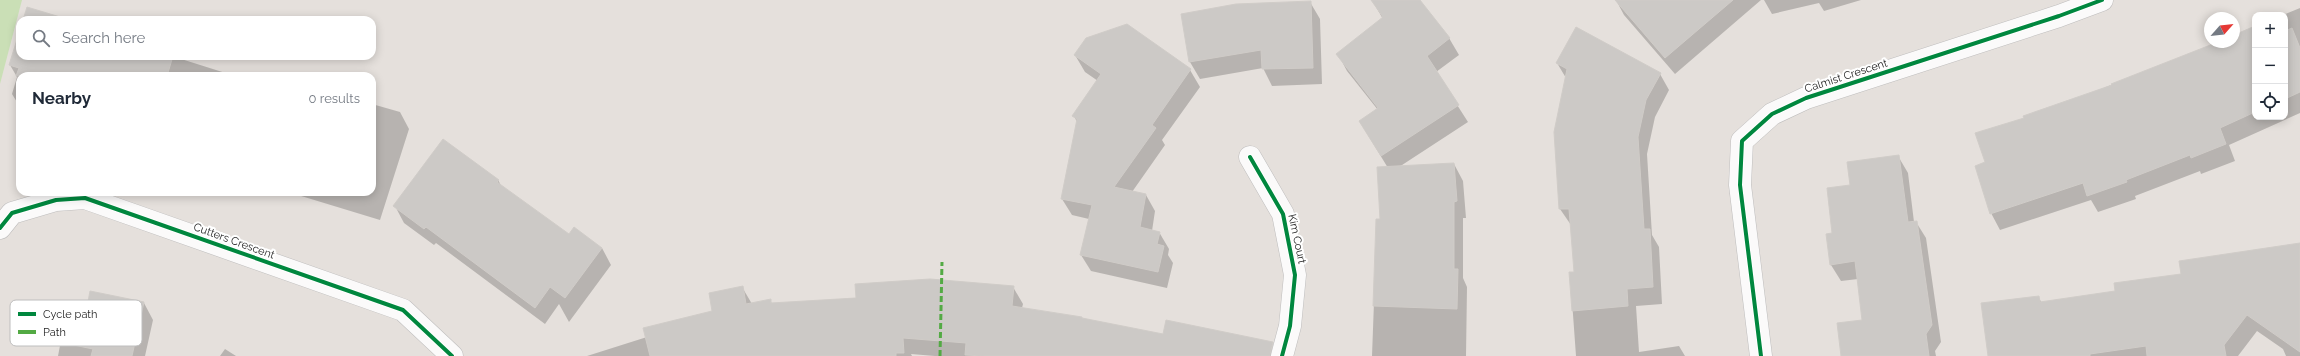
<!DOCTYPE html>
<html lang="en">
<head>
<meta charset="utf-8">
<style>
  body { margin:0; font-family:Raleway,sans-serif; background:#f6f6f7; color:#1f2937 }
  .controls { position:absolute; right:12px; top:12px; display:grid; overflow:hidden; border-radius:8px; box-shadow:0 2px 10px #0003 }
  .controls button { width:36px; height:36px; display:grid; place-items:center; padding:0; border:0; border-bottom:1px solid #e0e1e3; background:#fff; color:#1f2937; font:20px sans-serif }
  .compass { position:absolute; left:2204px; top:12px; width:36px; height:36px; border-radius:50%; background:#fff; box-shadow:0 2px 10px #0003; rotate:63deg }
  .list { margin:0; padding:0; list-style:none }
  h2 { display:flex; justify-content:space-between; align-items:center; height:52px; margin:0; padding:0 16px; font-size:17px }
  h2 small { font-size:13px; font-weight:400; color:#747a83 }
  .icon { flex:none; width:22px; height:22px; fill:none; stroke:currentColor; stroke-width:2; stroke-linecap:round; stroke-linejoin:round }
  .map { position:relative; flex:none; width:2300px; height:356px; overflow:hidden }
  .search { position:absolute; background:#fff; box-shadow:0 2px 10px #0003; left:16px; top:16px; width:360px; height:44px; display:flex; align-items:center; gap:10px; box-sizing:border-box; padding:0 14px; border-radius:12px; color:#747a83; font-size:15px }
  .panel { position:absolute; background:#fff; box-shadow:0 2px 10px #0003; left:16px; top:72px; width:360px; height:124px; border-radius:12px }
  .map>svg:first-child { display:block }
  .green { fill:#cadfb6 }
  .shadow { fill:#0003 }
  .building { fill:#ccc9c6; stroke:#d0ccc8 }
  .lines { fill:none; stroke-linecap:round; stroke-linejoin:round }
  .street-casing { stroke:#bebdbd; stroke-width:23 }
  .street { stroke:#fbfafa; stroke-width:22 }
  .quiet { stroke:#53aa44; stroke-width:3; stroke-dasharray:6 3; stroke-linecap:butt }
  .cycleway-casing { stroke:#fff; stroke-width:6 }
  .cycleway { stroke:#00873e; stroke-width:4 }
  .labels { text-anchor:middle; dominant-baseline:central; stroke-width:4; stroke-linejoin:round; paint-order:stroke }
  .street-label { font-size:11px; fill:#262626; stroke:#fff }
  .key { fill:#fff; stroke:#bebebe; stroke-width:1 }
  .key-label { font-size:11px; fill:#262626 }
</style>
</head>
<body>
<div class="map">
<svg width="2300" height="356" viewBox="0 0 2300 356">
  <rect width="100%" height="100%" fill="#e5e0dc"/>
  <path class="green" d="M0,0H22L0,84Z"/>
  <path class="shadow" d="M1376,0H1419L1449,38L1459,55L1436,72L1468,122L1399,167L1454,164L1463,181L1466,218H1463V278L1467,287L1466,356H1372L1377,220H1381L1388,168L1360,122L1378,110L1347,71L1338,54L1383,19L1373,2Z
    M1616,0H1761L1675,74L1624,15Z
    M1764,0H1861L1824,11L1819,3L1772,14Z
    M1310,2L1320,19L1322,84L1272,86L1263,68L1200,79L1190,62L1182,15Z
    M2300,8V113L2229,145L2235,161L2201,174L2200,171L2135,196L2136,199L2098,212L2091,200L2000,230L1991,213L1986,163L2026,119L2219,42H2234V36L2255,27V117H2285V15H2283Z
    M1127,25L1190,70L1200,87L1162,140L1165,145L1132,192L1146,195L1155,211L1152,231L1159,232L1169,249L1168,255L1173,263L1167,288L1091,271L1081,255L1089,219L1072,215L1062,199L1077,122L1074,116L1098,81L1085,72L1075,55Z
    M20,33V56H177L178,58L235,76H20V107L12,94L17,77L10,65Z
    M1557,63L1660,74L1669,90L1655,117L1647,154L1652,235L1659,247L1662,304L1636,306L1639,352L1679,346L1685,356H1576L1570,273H1575L1571,225L1560,209L1566,78Z
    M372,104L400,112L409,129L380,220L288,192H372Z
    M1898,156L1908,173L1914,222H1916L1926,238L1941,342L1935,351L1936,356H1843L1863,321L1858,279L1841,281L1831,265L1833,234L1851,186Z
    M498,180L502,187L569,235L602,248L611,265L569,322L559,304L545,324L436,243L434,245L404,223L395,206Z
    M2300,248V356H2286L2283,349L2257,331L2238,356H1989L2038,297L2042,303L2116,292L2182,274Z
    M742,287L752,304L770,300L772,304L1013,287L1023,304L1022,308L1083,320L1233,356H935L911,354L912,356H587L647,337L714,311Z
    M144,303L153,320L145,356H58L68,304L88,309Z
    M225,349L236,356H220Z"/>
  <path class="building" d="M1371,0H1420L1450,38L1427,56L1459,105L1381,156L1359,121L1378,108L1336,54L1383,17Z
    M1615,0H1733L1665,58Z
    M1311,1L1313,68L1262,69L1261,50L1189,62L1181,14L1236,4Z
    M27,7L70,20H23Z
    M1127,24L1191,69L1152,125L1156,128L1114,187L1146,194L1140,227L1160,232L1157,244L1164,246L1158,272L1080,255L1092,205L1061,199L1077,119L1072,116L1101,74L1074,55L1086,38Z
    M2255,26V112L2220,128L2226,144L2191,158L2190,155L2126,180L2127,182L2087,196L2083,183L1990,214L1975,166L1985,162L1975,133L2024,118L2023,116L2112,85L2111,84L2218,42H2234V35Z
    M1576,27L1661,73L1646,100L1638,137L1644,229H1650L1653,287L1627,289L1628,306L1572,311L1569,272H1574L1569,209H1559L1554,132L1567,69L1556,63Z
    M2292,28L2300,48V92L2285,99V31Z
    M20,30V56H173L167,76H16L19,68L9,65Z
    M443,139L499,180L497,182L569,234L574,227L602,248L565,298L550,287L535,308L426,227L424,229L393,206Z
    M1899,155L1908,222L1917,221L1932,325L1926,334L1929,356H1841L1837,323L1862,320L1855,261L1830,265L1826,234L1832,233L1827,188L1850,185L1847,162Z
    M1454,163L1457,201L1454,202V269H1458L1457,309L1373,306L1376,219H1380L1377,167Z
    M2300,243V352L2247,315L2224,345L2226,356H2147L2146,346L2090,354V356H1988L1981,303L2039,296L2040,302L2115,291L2114,283L2181,274L2179,261Z
    M930,279L1014,286L1012,306L1082,317V318L1163,334L1166,320L1273,342L1270,356H984L965,355L966,343L903,338L904,353H896V356H650L643,328L712,311L709,293L743,286L746,304L771,299V303L856,298L855,284Z
    M90,291L144,302L132,356H91L93,349L59,342L67,303L87,307Z"/>
  <g class="lines">
    <defs>
      <path id="street" d="M1250,157L1283,214L1295,275L1290,326L1282,356
        M0,228L12,213L56,200L85,198L403,310L452,356
        M1761,356L1740,185L1742,141L1772,114L1806,98L2059,16L2102,0"/>
    </defs>
    <use href="#street" class="street-casing"/>
    <use href="#street" class="street"/>
    <path class="quiet" d="M940,356L942,262"/>
    <defs>
      <path id="cycleway" d="M1250,157L1283,214L1295,275L1290,326L1282,356
        M0,228L12,213L56,200L85,198L403,310L452,356
        M1761,356L1740,185L1742,141L1772,114L1806,98L2059,16L2102,0"/>
    </defs>
    <use href="#cycleway" class="cycleway-casing"/>
    <use href="#cycleway" class="cycleway"/>
  </g>
  <g class="labels">
    <g class="street-label">
      <text transform="translate(1846 76) rotate(-18)">Calmist Crescent</text>
      <text transform="translate(1297 239) rotate(78)">Kim Court</text>
      <text transform="translate(234 241) rotate(20)">Cutters Crescent</text>
    </g>
  </g>
  <rect x="10" y="300" width="132" height="46" rx="6" class="key"/>
  <rect x="18" y="312" width="18" height="4" fill="#00873e"/>
  <rect x="18" y="330" width="18" height="4" fill="#53aa44"/>
  <g class="key-label">
    <text x="43" y="318">Cycle path</text>
    <text x="43" y="336">Path</text>
  </g>
</svg>
<div class="controls">
<button>+</button>
<button>−</button>
<button><svg class="icon" aria-label="locate" viewBox="0 0 24 24"><circle cx="12" cy="12" r="6"/><path d="M12 2v4M12 18v4M2 12h4M18 12h4"/></svg></button>
</div>
<svg class="compass" viewBox="-18 -18 36 36"><path d="M0-13l5 13h-10z" fill="#e53935"/><path d="M0 13l5-13h-10z" fill="#747a83"/></svg>
<div class="search"><svg class="icon" aria-label="search" viewBox="0 0 24 24"><circle cx="10" cy="10" r="6"/><path d="M15 15l6 6"/></svg>Search here</div>
<section class="panel">
<h2>Nearby<small>0 results</small></h2>
<ul class="list">
</ul>
</section>
</div>
</body>
</html>
